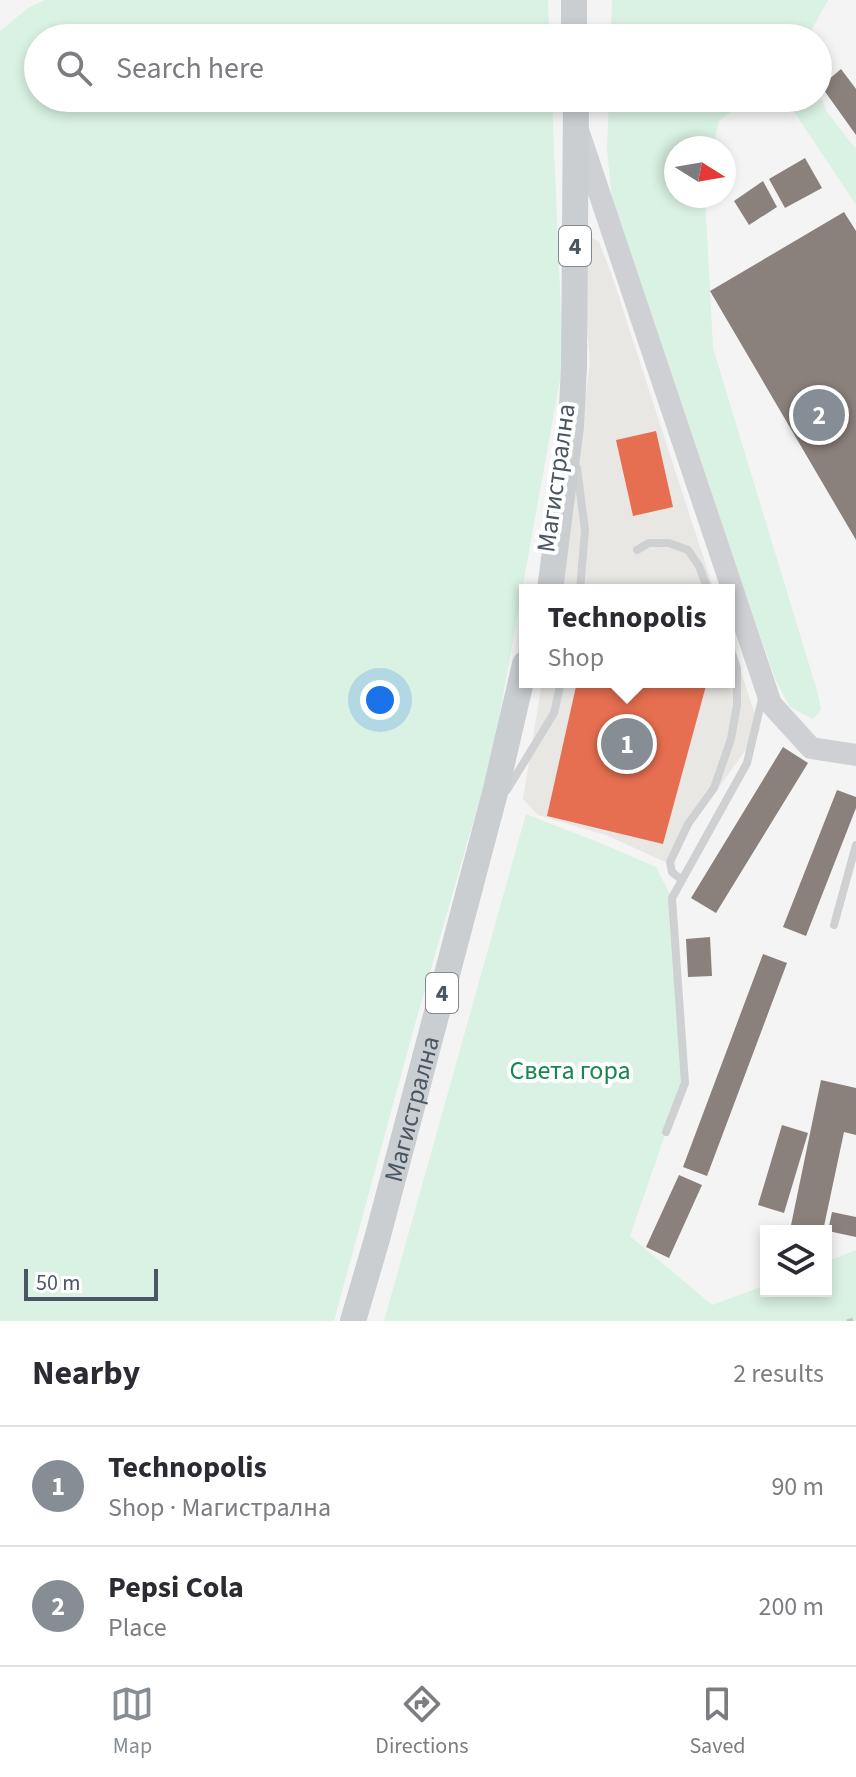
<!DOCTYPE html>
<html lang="en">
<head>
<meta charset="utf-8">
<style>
  body { margin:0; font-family:"Source Sans 3",sans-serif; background:#f2f2f3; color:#2b2b33 }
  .controls { position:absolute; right:24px; bottom:24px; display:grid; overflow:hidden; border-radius:0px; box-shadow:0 4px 12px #0003 }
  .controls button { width:72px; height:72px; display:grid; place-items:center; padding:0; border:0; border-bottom:2px solid #e1e1e2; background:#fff; color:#2b2b33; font:40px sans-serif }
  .compass { position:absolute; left:664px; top:136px; width:72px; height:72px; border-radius:50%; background:#fff; box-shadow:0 4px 12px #0003; rotate:101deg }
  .scale { position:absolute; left:24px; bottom:20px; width:134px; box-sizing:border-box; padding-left:8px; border:4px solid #4a5661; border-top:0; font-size:22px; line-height:28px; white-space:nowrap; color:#4a5661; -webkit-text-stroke:6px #fff; paint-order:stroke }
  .you { position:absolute; left:380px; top:700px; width:28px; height:28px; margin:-20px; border:6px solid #fff; border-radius:50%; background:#1a73e8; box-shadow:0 0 0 12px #1a73e833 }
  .badge { display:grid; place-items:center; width:52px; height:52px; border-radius:50%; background:#868d94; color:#fff; font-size:26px; font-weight:700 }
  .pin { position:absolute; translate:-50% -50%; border:4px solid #fff; box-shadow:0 2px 8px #0006 }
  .popup { position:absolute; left:519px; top:584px; width:216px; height:104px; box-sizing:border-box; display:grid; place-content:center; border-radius:0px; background:#fff; filter:drop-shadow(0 2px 6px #0005); font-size:26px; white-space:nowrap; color:#7c7c81 }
  .popup b { font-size:30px; color:#2b2b33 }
  .popup::after { content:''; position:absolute; left:50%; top:100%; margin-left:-16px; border:16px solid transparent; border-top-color:#fff }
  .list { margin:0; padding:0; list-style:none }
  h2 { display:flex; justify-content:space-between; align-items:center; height:104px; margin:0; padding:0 32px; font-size:34px }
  h2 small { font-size:26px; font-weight:400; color:#7c7c81 }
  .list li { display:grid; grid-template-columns:52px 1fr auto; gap:24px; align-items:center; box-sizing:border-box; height:120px; padding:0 32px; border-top:2px solid #e1e1e2 }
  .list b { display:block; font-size:30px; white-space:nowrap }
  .list p { margin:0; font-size:26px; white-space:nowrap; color:#7c7c81 }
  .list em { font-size:26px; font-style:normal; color:#7c7c81 }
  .icon { flex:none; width:44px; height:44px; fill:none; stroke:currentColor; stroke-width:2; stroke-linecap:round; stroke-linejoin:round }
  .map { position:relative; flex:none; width:856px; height:1321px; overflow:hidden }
  .search { position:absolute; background:#fff; box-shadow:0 4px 12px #0003; left:24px; right:24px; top:24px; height:88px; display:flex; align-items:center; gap:20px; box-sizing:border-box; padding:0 28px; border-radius:44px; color:#7c7c81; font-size:30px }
  .sheet { height:344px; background:#fff }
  nav { display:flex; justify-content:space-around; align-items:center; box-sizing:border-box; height:112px; border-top:2px solid #e1e1e2; background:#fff; font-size:22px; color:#7c7c81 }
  nav a { display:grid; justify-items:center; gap:4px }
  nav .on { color:#868d94 }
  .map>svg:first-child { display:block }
  .commercial { fill:#e8e7e3 }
  .green { fill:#d9f2e3 }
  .shops { fill:#e76f51 }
  .industry { fill:#8a817c }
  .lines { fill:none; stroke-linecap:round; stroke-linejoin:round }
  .path { stroke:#bcc7c4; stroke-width:3; stroke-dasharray:6 4; stroke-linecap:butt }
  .lane { stroke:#ced0d2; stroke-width:8 }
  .secondary { stroke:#ced0d4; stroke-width:22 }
  .primary { stroke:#caced1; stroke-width:26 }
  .labels { text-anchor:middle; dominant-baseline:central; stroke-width:8; stroke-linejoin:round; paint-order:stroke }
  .shield { fill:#fff; stroke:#808990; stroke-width:2 }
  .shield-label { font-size:24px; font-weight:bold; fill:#4a5661 }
  .street-label { font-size:26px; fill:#4a5661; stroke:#fff }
  .park-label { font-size:26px; fill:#17864f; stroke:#fff }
</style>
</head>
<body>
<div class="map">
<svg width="856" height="1321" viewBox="0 0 856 1321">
  <rect width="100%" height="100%" fill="#f4f4f4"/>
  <path class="commercial" d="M579,236H589L599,242L612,276L714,590H561L590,362Z
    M729,635L760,730L665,862L606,835L538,815L523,799L542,682H729Z"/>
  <path class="green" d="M45,0H548L549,38H38V98H552L563,363L492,757L415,1024L334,1321H0V31L28,8Z
    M612,0H828L812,29L811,38H611Z
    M818,91L827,112L856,149V205L785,98H818Z
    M609,98H748L719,121L713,148H676V196H705L713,348L818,694L821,710L813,719L790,707L776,681L614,221L607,149Z
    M526,814L600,843L656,867L672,898L685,1083L666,1132L630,1236L712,1305L766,1285V1291H826V1262L856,1250V1321H384Z"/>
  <path class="shops" d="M656,431L673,507L633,516L616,440Z
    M577,682H707L663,844L547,816Z"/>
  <path class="industry" d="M841,69L856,89V135L821,86Z
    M805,158L822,188L785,208L769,179Z
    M763,181L777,207L749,225L734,201Z
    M844,212L856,231V540L710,291Z
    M783,747L808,763L716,913L691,898Z
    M837,790L856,797V808L806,936L783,927Z
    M710,937L712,976L688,977L686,939Z
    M763,954L787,963L707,1176L683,1167Z
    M821,1080L856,1088V1135L844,1132L823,1231H795L790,1230Z
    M782,1125L808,1133L784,1213L758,1205Z
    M679,1175L702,1185L669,1258L646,1247Z
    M832,1212L856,1217V1237L828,1231Z"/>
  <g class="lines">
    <path class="path" d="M847,1321L856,1318"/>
    <path class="lane" d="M577,468L585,530L580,590
      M637,550L649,543H669L688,550L699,566L708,590
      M507,790L554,713L561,682
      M683,878L678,877L672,872L670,862L688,824L714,788L731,739L737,705V668L729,645
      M834,925L856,845
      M666,1132L685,1083L672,898L747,763L762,699"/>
    <path class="secondary" d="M579,133L771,704L811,748L856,755"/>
    <g class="primary">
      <path d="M574,0V38"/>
      <path d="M550,590L571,426L574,367L576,98"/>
      <path id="s1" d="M353,1321L377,1239L496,789L525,664"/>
    </g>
  </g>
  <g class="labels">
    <g class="shield">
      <rect x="559" y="226" width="32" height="40" rx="6"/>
      <rect x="426" y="973" width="32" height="40" rx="6"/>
    </g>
    <g class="shield-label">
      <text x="575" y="246">4</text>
      <text x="442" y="993">4</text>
    </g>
    <g class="street-label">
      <text transform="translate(556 478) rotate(-82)">Магистрална</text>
      <text stroke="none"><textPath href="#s1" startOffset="220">Магистрална</textPath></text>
    </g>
    <g class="park-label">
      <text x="570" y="1070">Света гора</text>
    </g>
  </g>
</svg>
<div class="controls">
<button><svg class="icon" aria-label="layers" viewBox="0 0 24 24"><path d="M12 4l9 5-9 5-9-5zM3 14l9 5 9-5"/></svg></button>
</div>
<svg class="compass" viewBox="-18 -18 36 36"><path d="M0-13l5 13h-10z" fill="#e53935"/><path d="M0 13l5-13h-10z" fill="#7c7c81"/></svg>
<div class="scale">50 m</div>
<div class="you"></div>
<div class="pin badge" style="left:627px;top:744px">1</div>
<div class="popup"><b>Technopolis</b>Shop</div>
<div class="pin badge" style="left:819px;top:415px">2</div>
<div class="search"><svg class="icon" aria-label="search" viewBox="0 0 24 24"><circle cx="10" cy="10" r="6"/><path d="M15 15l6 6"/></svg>Search here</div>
</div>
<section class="sheet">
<h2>Nearby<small>2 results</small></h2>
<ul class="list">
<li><span class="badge">1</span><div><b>Technopolis</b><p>Shop · Магистрална</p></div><em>90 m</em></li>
<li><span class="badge">2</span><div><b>Pepsi Cola</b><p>Place</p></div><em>200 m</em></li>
</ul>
</section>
<nav>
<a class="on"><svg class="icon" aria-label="map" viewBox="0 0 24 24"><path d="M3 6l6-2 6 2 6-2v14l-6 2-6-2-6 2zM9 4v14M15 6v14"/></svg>Map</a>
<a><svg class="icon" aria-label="directions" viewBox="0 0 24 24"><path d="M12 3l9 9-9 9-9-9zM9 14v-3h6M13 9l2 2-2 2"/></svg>Directions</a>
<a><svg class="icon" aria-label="saved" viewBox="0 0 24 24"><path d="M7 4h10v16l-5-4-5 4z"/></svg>Saved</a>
</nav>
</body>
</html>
